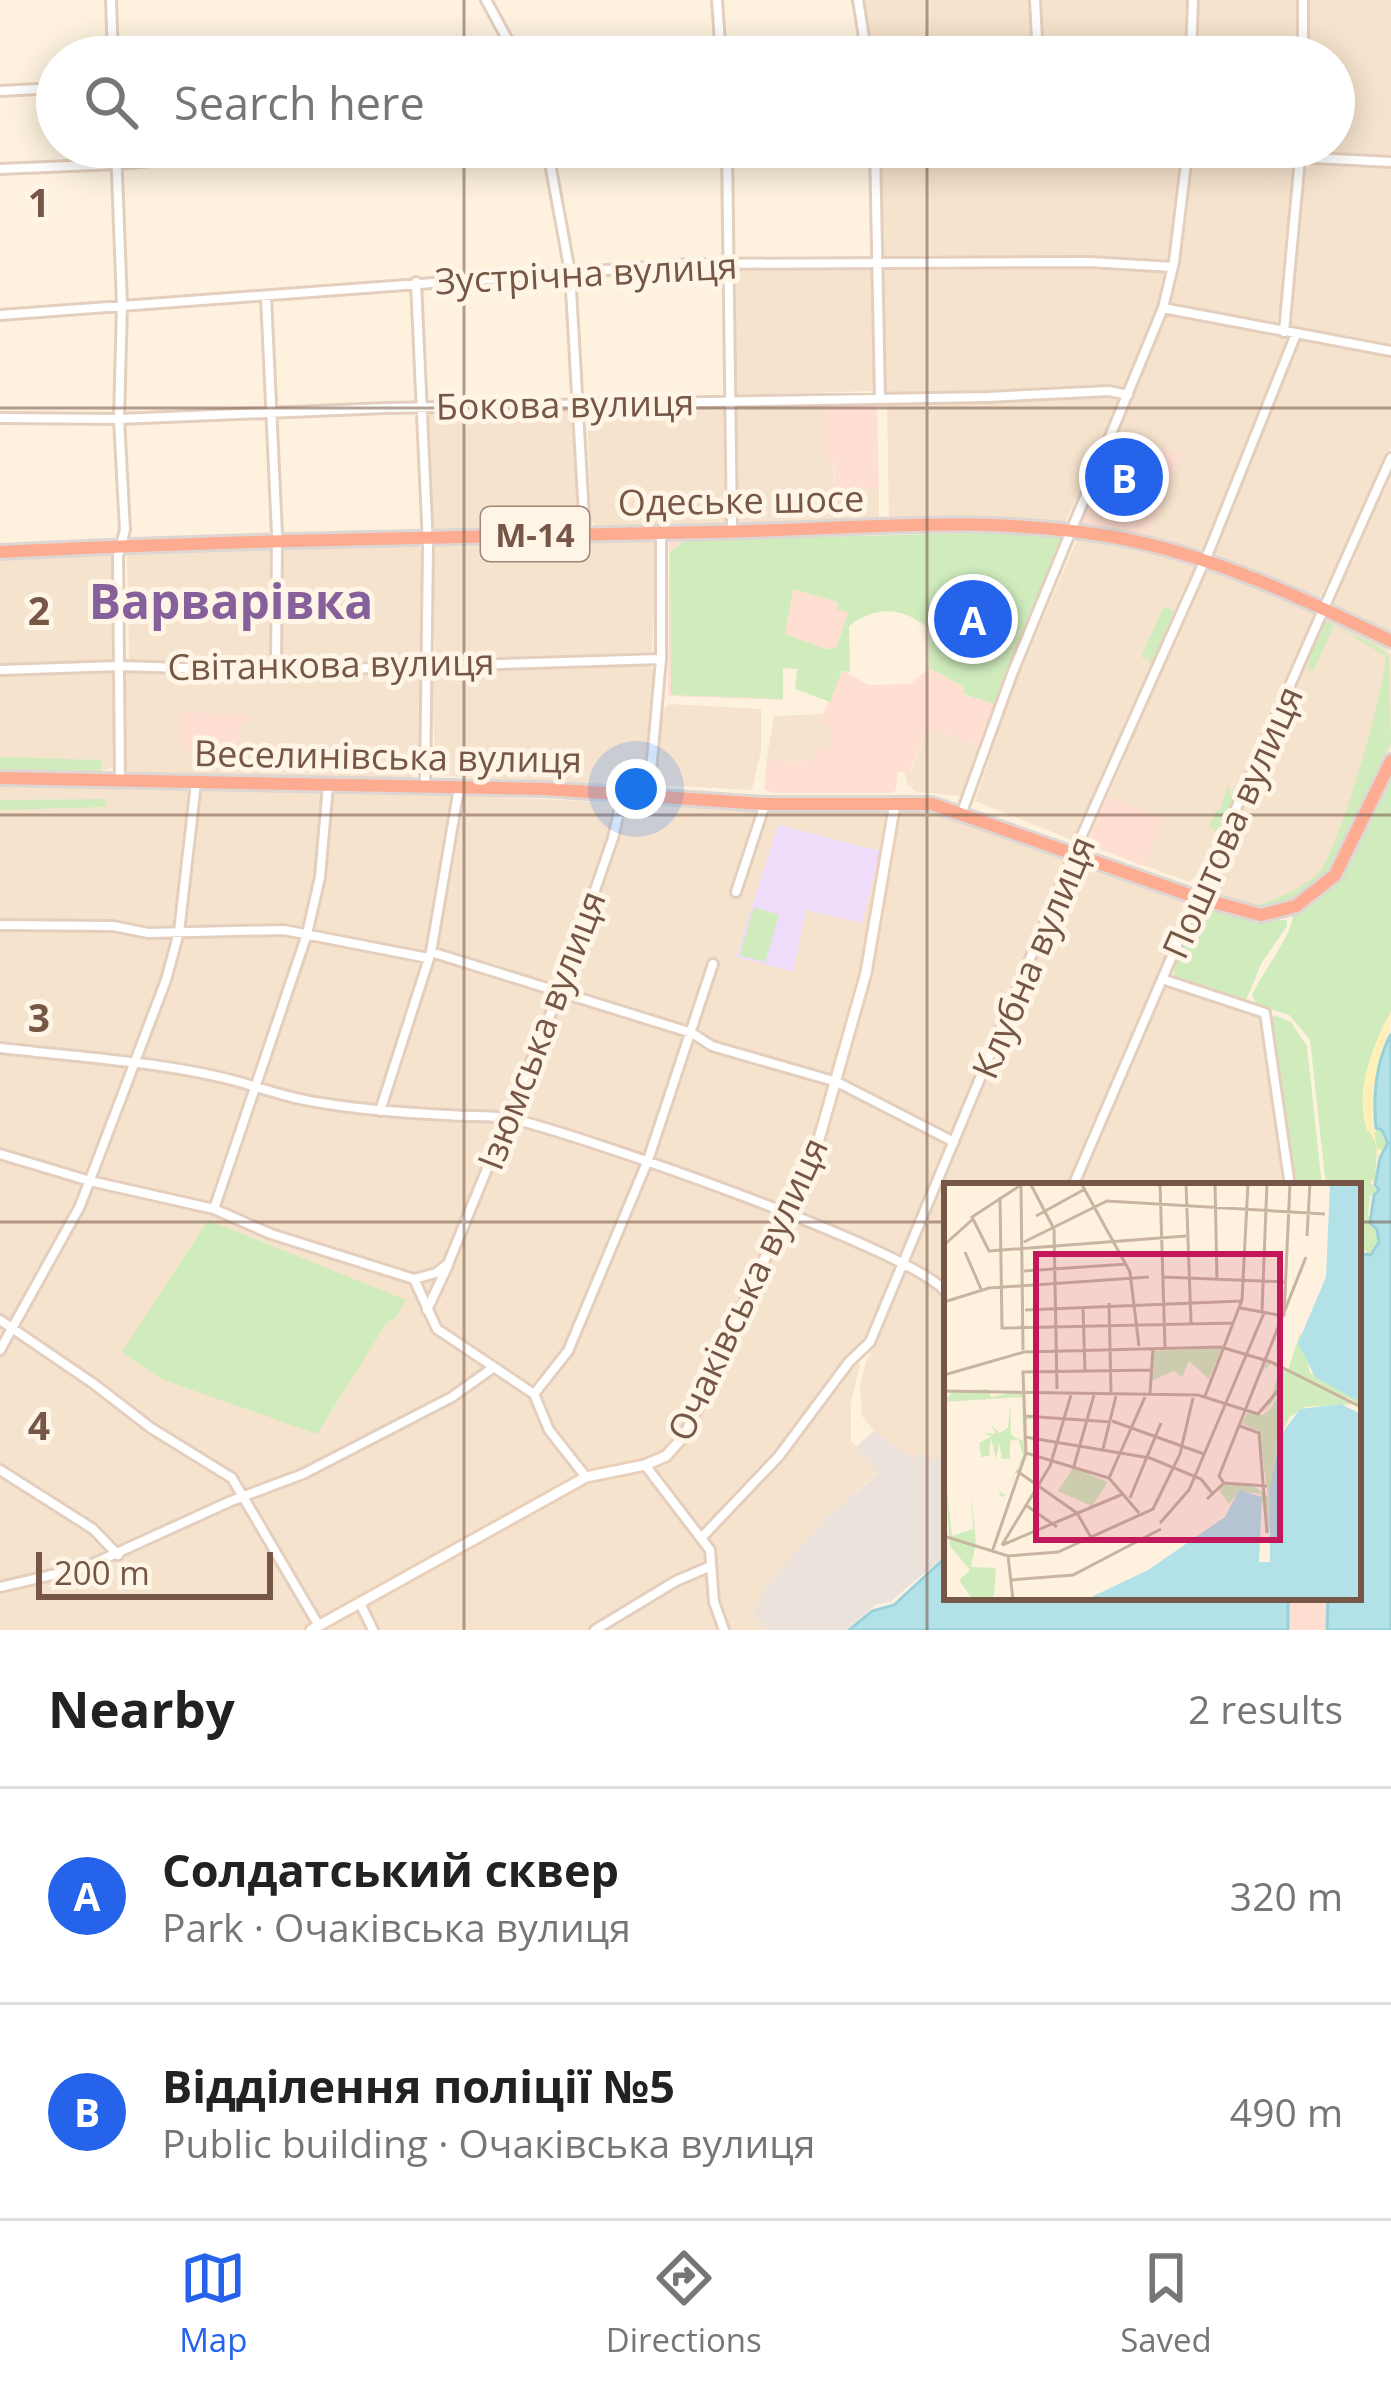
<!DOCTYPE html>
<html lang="en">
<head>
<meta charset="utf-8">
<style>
  body { margin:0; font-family:"Open Sans",sans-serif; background:#f6f6f6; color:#222 }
  .scale { position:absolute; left:36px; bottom:30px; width:237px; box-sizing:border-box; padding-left:12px; border:6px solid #765645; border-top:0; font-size:33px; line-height:42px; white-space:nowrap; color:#765645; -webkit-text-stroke:9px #fff5e7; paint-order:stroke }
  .you { position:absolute; left:636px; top:789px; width:42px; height:42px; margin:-30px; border:9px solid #fff; border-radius:50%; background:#1a73e8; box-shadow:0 0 0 18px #1a73e833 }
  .badge { display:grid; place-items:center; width:78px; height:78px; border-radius:50%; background:#2563eb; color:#fff; font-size:39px; font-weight:700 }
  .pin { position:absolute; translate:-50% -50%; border:6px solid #fff; box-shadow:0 3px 12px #0006 }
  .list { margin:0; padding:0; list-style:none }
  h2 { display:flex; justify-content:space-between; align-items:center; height:156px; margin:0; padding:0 48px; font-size:51px }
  h2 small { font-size:39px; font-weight:400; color:#767676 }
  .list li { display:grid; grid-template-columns:78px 1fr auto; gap:36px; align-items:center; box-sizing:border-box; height:216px; padding:0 48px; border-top:3px solid #e0e0e0 }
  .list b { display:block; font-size:45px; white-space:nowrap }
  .list p { margin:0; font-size:39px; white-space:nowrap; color:#767676 }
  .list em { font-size:39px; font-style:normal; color:#767676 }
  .icon { flex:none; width:66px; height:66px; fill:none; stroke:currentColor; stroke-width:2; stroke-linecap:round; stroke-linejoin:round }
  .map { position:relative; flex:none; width:1391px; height:1630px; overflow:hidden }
  .search { position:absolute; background:#fff; box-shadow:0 6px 30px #0003; left:36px; right:36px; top:36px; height:132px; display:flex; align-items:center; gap:30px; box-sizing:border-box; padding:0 42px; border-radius:66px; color:#767676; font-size:45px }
  .sheet { height:588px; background:#fff }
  nav { display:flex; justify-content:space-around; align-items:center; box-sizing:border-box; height:168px; border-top:3px solid #e0e0e0; background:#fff; font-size:33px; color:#767676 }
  nav a { display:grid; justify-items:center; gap:6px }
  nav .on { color:#2563eb }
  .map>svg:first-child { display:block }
  .residential { fill:#f6e3cd; fill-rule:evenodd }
  .commercial { fill:#ffdfd2 }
  .industrial { fill:#ebe3db }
  .education { fill:#efdcfa }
  .green { fill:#d0ecbd; fill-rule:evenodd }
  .sand { fill:#ffefb8 }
  .water { fill:#b3e1e8; stroke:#98d1db; stroke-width:3 }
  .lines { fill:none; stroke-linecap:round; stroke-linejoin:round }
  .street-casing { stroke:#e4cfbe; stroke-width:14 }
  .secondary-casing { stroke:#ead0ba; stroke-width:15 }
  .highway-casing { stroke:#ded6d2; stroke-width:18 }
  .street { stroke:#fff; stroke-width:8 }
  .secondary { stroke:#fff; stroke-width:9 }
  .highway { stroke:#fdac91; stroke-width:12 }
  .grid { fill:none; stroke:#765645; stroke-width:3; stroke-opacity:0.55 }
  .labels { text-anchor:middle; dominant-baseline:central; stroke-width:10; stroke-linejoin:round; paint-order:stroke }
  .shield { fill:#fff5e7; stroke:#9f8676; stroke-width:3 }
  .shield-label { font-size:33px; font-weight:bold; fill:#765645 }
  .street-label { font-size:36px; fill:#765645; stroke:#fff5e7 }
  .district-label { font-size:48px; font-weight:bold; fill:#86609a; stroke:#fff5e7 }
  .inset-road { fill:none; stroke:#c8b4a1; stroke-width:3 }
  .view { fill:#c2185b; fill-opacity:0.15; stroke:#c2185b; stroke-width:6 }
  .inset-edge { fill:none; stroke:#765645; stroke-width:6 }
  .grid-label { font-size:39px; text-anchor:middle; font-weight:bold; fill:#765645; stroke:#fff5e7; stroke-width:10; stroke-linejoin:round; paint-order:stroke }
</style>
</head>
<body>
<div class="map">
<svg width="1391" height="1630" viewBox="0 0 1391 1630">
  <rect width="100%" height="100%" fill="#fef2df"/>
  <path class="residential" d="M860,0H1032L1035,57H869Z
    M1037,0H1190L1189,57H1040Z
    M1195,0H1297V57H1194Z
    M1301,0H1391V159L1304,152L1303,147H1334V57H1300Z
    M878,147H1061L1179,155L1184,159L1171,257L1159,263L883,259L880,255Z
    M1201,156L1294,160L1292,224L1282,301L1277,321L1271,326L1169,303L1191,162Z
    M1321,161L1391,165V348L1294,330L1290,325L1288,303L1303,173L1312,163Z
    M1103,265L1167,272L1157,316L1127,387L894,396L882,389L880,271L883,268Z
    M780,266L871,268L874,391L736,395L732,270Z
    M1172,314L1280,334L1289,344L1206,548L1200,552L1148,539L1170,482L1115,431L1163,318Z
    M1301,338L1391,353V448L1319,600L1217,559L1213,550Z
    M1109,394L1117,397L1118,406L1064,525L889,522L887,403Z
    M828,403L835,488H879V522L736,525L733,408Z
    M656,404L724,410L727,525L597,527L591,520L587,410Z
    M527,408L575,412L580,525L433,529L424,449L428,413Z
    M1391,466V635L1333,607L1331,602Z
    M1079,535L1196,561L1197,566L1079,838L1072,840L975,801L1012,691Z
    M654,537L657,541L652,652L435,660L432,555L437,542Z
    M414,543L423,550L424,656L419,660L283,662L280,546Z
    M274,546L271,665L129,661L127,552Z
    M109,553L114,563V661L0,669V558Z
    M1213,566L1315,612L1211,863L1189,882L1094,847L1089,840L1201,580Z
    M1327,620L1382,644L1391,654V748L1331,872L1294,901L1261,909L1213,897L1209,883L1211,875L1317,631Z
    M647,663L655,671L648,746L644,778L634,786L443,776L435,770L432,669Z
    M417,668L422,675V762L411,779L131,773L125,768L123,673L130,669ZM181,715H247V723H239L237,751H182Z
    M116,670L114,767L92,774L0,772V672Z
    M669,704L761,709V751L752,790L659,785L654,775L658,714Z
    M823,714L822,722L830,723L829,750L814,761L778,762L777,759L767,757L774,716Z
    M927,728L979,747L961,796L916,792L907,784L904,771L911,772Z
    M0,785L357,790L807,812L929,809L1068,858L867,1341L855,1354L860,1365L851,1403V1441L879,1472L827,1517L765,1587L752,1615L768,1630H0Z
    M1080,860L1179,898L1187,906L1186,915L1070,1186H947V1446L934,1462L913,1460L874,1431L862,1416L860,1385L865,1365L1074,862Z
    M1169,985L1262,1013L1288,1186H1076L1163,988Z"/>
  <path class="commercial" d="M865,402L875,404L877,409L879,488H835L834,462L828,461V403Z
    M1115,431L1180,456L1148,539L1082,526L1079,521Z
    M795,536L792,589L839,602L848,613L836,648L826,650L790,637L783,667V700L668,696L669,540Z
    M929,668L964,687L963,694L994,704L979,747L927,728L910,772H898L896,790L892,793H772L764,789L767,757L778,759L779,762L814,761L815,750L829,749V724L822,723L823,714L843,670L868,685L910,684Z
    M180,712L248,715V723L239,724L238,751H181Z
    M1108,795L1164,819L1143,866L1091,845L1092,830Z
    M1326,1597L1327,1630H1288V1598Z"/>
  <path class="industrial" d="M874,1431L913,1459L919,1452L934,1461L947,1446V1554L890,1602L875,1605L846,1630H768L752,1615L765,1587L827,1517L879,1473L856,1447Z"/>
  <path class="education" d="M778,825L880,851L862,923L806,910L793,972L736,957Z"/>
  <path class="green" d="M1002,532L1061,538L994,704L963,694L964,687L929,668V629C904,607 876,605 849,626L850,672L842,671L830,702L795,689L797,669L783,668V699L671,695L670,552L684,541ZM793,589L838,602L837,609L848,613L836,648L825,649L785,634Z
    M1164,606L1174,611L1153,664L1148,661L1150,652L1146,659L1141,657Z
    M1325,621L1380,647L1389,657L1391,742L1334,860L1321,877L1303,892L1285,901L1261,907L1260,904C1280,898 1303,888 1318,873C1339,852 1385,689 1386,656C1366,646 1356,636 1334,626L1313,671L1308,669L1312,647Z
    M0,757L101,760V771L0,769Z
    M1391,772V1012C1371,1047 1352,1099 1374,1136L1376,1130H1381L1388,1143L1384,1150H1377L1375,1178L1370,1182L1376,1190L1370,1197L1368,1215L1372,1220L1370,1225L1375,1226C1380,1239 1379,1246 1369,1255L1365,1250L1358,1257V1186H1326L1310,1040L1289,1015L1257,1005L1252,995C1262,972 1291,937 1293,916L1339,879Z
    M1228,783L1230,797L1235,786L1240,788L1223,835L1209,827L1216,810H1220Z
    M105,799L106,807L0,810V800Z
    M754,907L779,915L765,962L739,955Z
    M1200,907L1255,920H1287V926L1261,964L1245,1003L1178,984C1164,964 1188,927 1200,907Z
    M1274,1015L1291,1022L1307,1046L1322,1186H1292L1271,1034L1270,1020Z
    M208,1220L406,1300L397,1316L386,1324L317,1434L161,1379L122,1352Z"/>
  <path class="sand" d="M1391,1012C1391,1031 1384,1043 1381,1061C1375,1090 1371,1122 1377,1149L1384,1150L1375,1185L1379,1190L1369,1218C1374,1233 1369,1247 1358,1262C1361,1255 1366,1250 1369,1243C1376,1225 1364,1208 1376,1190L1370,1182L1375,1178C1377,1166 1379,1151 1374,1140C1369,1128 1368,1136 1365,1123C1356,1088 1374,1041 1391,1012Z"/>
  <path class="water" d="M1391,1034V1630H1327L1328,1597H1358V1262L1364,1254L1371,1255L1379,1242L1377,1229L1370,1223L1374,1195L1379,1190L1375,1185L1380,1158L1388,1143L1382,1130L1376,1128C1373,1097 1376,1062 1391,1034Z
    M947,1556V1597L1294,1598L1288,1599V1630H849L872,1611L894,1605Z"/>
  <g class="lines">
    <defs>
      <path id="street" d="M111,0L113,57
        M486,0L517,57
        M717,0L721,57
        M858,0L867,57
        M1035,0L1038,57
        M494,57L516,56
        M1191,57L1193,0
        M1303,57V0
        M0,91L57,88
        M116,147L122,305L119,419L125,530L118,556L120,780
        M547,147L570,272L585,533
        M727,147L732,532
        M875,147L880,399
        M1104,147L1391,162
        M0,169L117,164L308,147
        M416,282L428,545L425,787
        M266,296L277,534L276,671
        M1163,308L1391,351
        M0,315L688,264L1089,262L1173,267
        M1284,332L1301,147
        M0,418L119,419L386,408L987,397L1109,391L1128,395
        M0,670L120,666L276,671L661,659
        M649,794L661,659V533
        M962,812L1012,674L1163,308L1174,262L1188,147
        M736,892L765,804
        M0,925L113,926L148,933L284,930L428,958
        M431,952L692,1033L712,1046L837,1082L954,1142
        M1162,979L1265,1013L1290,1186
        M0,1048C77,1057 169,1062 243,1083C269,1091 294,1099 322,1103C364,1110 406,1113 448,1115C469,1117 492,1115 512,1119C573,1132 925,1254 947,1294
        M380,1111L431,952L459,788
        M0,1154L90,1181L214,1209L271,1234L414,1279L437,1329L534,1394L549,1430L586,1477
        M1073,1186C1178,942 1282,700 1391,458
        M214,1209L307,934L320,877L328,785
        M414,1279L436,1273L448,1264L560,991L613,838L623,794
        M427,1310L448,1265
        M0,1320L94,1384L151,1428L232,1478L319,1626
        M0,1350L80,1206L166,980L179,932L196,783
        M534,1394L568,1351L648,1160L713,964
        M645,1465L710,1550L714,1602L724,1630
        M0,1470L93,1529L118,1555
        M703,1536L779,1456L849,1362L870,1342L1074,853L1209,551L1296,334
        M0,1587L86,1567L231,1501L303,1474L452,1397L494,1367
        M360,1603L373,1630
        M595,1630L676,1581L711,1566"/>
      <path id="secondary" d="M311,1630L586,1477L645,1465L666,1456L685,1435L819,1139L866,973L895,803"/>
      <path id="highway" d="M0,552C236,540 474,537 710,532C845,530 986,513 1119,538C1215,556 1304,599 1391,641
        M0,778L545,789L765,804H932L1195,897L1261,915L1296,906L1335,875L1391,761"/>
    </defs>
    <use href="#street" class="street-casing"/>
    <use href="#secondary" class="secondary-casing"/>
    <use href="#highway" class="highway-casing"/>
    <use href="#street" class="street"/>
    <use href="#secondary" class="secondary"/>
    <use href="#highway" class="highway"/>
  </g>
  <path class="grid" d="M464,0V57M927,0V57M464,147V1630M927,147V1630M0,408H1391M0,815H1391M0,1222H947M1358,1222H1391"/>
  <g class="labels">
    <rect class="shield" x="481" y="507" width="108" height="54" rx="9"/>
    <g class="shield-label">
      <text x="535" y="534">М-14</text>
    </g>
    <g class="street-label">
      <text transform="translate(586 273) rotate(-3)">Зустрічна вулиця</text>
      <text transform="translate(565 404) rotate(-1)">Бокова вулиця</text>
      <text transform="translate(741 500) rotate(-1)">Одеське шосе</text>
      <text transform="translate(331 664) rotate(-1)">Світанкова вулиця</text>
      <text transform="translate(388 756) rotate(1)">Веселинівська вулиця</text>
      <text transform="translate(1232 822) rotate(-66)">Поштова вулиця</text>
      <text transform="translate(1033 957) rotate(-67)">Клубна вулиця</text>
      <text transform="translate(541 1030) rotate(-69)">Ізюмська вулиця</text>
      <text transform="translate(747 1289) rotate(-65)">Очаківська вулиця</text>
    </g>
    <g class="district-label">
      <text x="231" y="600">Варварівка</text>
    </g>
  </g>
  <g transform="translate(944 1183)">
    <rect width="417" height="417" fill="#fef2df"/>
    <path d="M356,150L366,190L410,210L417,223L401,213L409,221L360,224L346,234L333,258L325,352L317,311L295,308L285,321L274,306L262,320L269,309L281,301L308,302L324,313L315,248L298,241L303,230L319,232L327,225L342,199L324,225L314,230L324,224L336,187L327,181L316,190L323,179L344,187ZM278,165L265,196L245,178L238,194L230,188L207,198L210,168ZM44,206L47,214L76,208L78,210L79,234H93L80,238L81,271L60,314L56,313L55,308L61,312L79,272L74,256L66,258V276H58L55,260L52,276L47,255L45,273L37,274L35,260L48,253L39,250L52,251L47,241L55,250L64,245L66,221L67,252L79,258L78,214L0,219L9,208ZM0,282L8,353L29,346L27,311L32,359L27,384L52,385L50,413L29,417L15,397L26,387L6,363ZM129,285L164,299L148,323L114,308Z" fill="#d0ecbd"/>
    <path d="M386,0H417V220L371,194L354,160L382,94ZM397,221L417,231V417H141L204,387L281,334L295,307L318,314L315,379H326V305L336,253L356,226Z" fill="#b3e1e8"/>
    <path class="inset-road" d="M80,0L28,34L45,68L242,53M86,0L110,46L113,206M137,0L186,89L195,163M216,0L221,164M242,0L247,140M271,0L273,96M77,2L79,167M56,14L58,145L290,140M92,33L141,6M363,53L366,0M80,59L163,18L381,31M0,62L29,36M21,69L37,106M80,88L183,81M220,94L342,99M0,119L45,105L205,94M165,120L167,209M139,123L141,189M296,125L340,133M81,127L298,118M318,128L323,0M340,133L346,0M0,192L80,169L277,164L327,179L417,224M0,208L254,212L314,231L337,204L336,183M206,210L209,166M261,213L298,117L304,0M80,233L167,239M168,238L260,271M296,243L315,250L323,350M81,254L206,275L257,296L268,310M159,266L172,213M82,270L165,295L195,330M130,283L150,212M73,288L133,330L148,356M165,295L201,214M280,300L275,293L362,74M0,312V354M186,315L217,240M263,316L280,300L323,303M83,323L113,344M216,340L245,307L320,130M3,354L64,373L114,369L209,326L236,271L249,215M58,362L106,283L127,212M58,362L179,311M48,369L82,270L79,189L208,187M64,373L69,417M67,397L129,392L217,346"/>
    <path class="view" d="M92,71H336V357H92Z"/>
    <rect width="417" height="417" class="inset-edge"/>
  </g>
  <g class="grid-label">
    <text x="39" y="217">1</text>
    <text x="39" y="625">2</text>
    <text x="39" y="1032">3</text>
    <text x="39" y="1440">4</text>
  </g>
</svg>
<div class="scale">200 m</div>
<div class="you"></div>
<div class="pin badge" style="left:973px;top:619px">A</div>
<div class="pin badge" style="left:1124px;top:477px">B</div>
<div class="search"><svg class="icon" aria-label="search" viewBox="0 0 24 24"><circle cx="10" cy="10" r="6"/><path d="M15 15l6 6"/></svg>Search here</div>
</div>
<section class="sheet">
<h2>Nearby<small>2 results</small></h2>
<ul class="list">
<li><span class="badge">A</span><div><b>Солдатський сквер</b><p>Park · Очаківська вулиця</p></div><em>320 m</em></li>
<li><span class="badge">B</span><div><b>Відділення поліції №5</b><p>Public building · Очаківська вулиця</p></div><em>490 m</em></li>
</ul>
</section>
<nav>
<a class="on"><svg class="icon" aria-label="map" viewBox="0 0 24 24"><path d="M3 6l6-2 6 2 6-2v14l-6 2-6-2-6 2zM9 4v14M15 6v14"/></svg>Map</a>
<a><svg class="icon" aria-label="directions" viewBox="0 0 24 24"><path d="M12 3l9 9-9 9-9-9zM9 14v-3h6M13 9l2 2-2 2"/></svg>Directions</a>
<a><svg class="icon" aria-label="saved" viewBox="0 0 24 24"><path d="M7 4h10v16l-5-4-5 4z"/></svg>Saved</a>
</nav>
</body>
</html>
